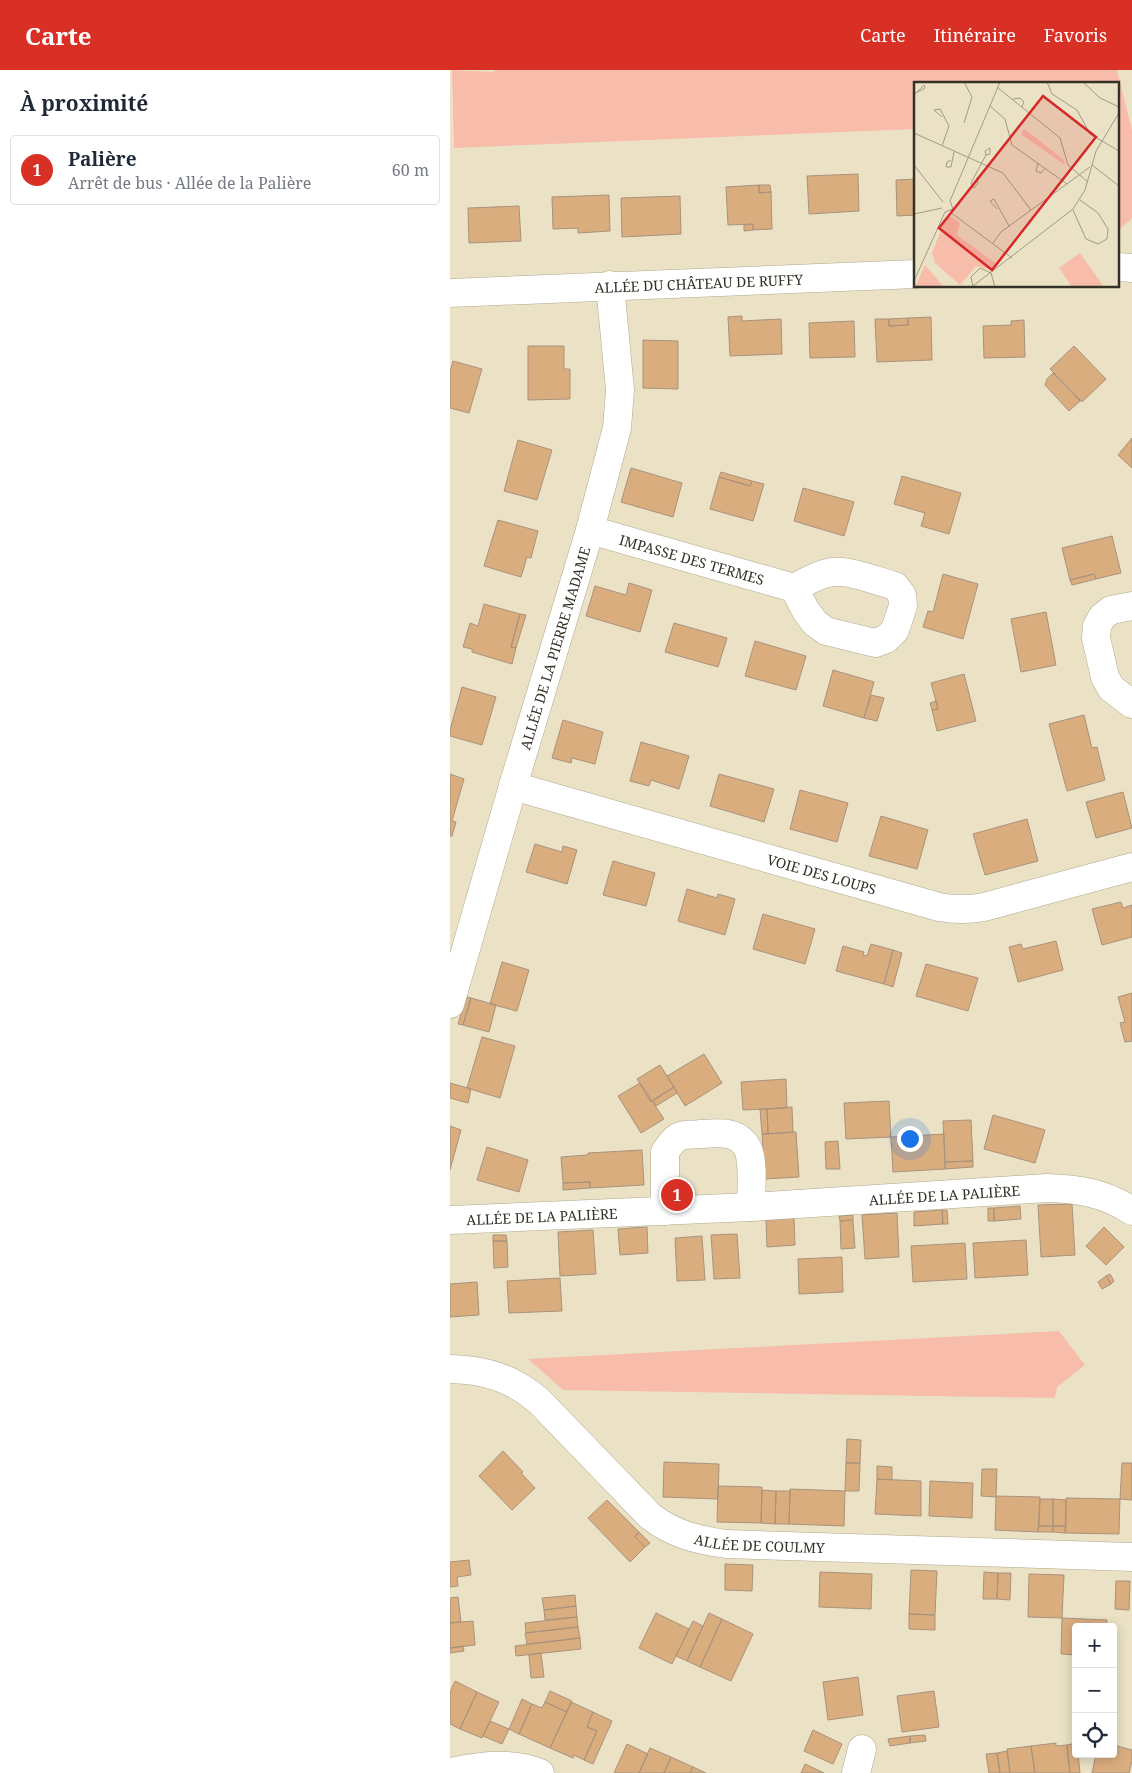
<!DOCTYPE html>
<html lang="fr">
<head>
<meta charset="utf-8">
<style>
  body { margin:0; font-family:"Noto Serif",serif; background:#f6f6f7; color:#1f2937 }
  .controls { position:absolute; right:15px; bottom:15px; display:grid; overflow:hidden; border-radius:5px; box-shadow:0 2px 12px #0003 }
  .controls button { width:45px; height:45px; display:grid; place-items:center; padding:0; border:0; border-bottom:1px solid #e0e1e3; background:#fff; color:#1f2937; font:25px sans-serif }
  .you { position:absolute; left:459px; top:1068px; width:18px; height:18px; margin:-12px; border:4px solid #fff; border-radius:50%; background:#1a73e8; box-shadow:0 0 0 8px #1a73e833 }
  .badge { display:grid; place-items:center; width:32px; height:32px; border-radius:50%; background:#d93025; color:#fff; font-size:16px; font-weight:700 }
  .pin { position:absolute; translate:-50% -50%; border:2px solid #fff; box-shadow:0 1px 5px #0006 }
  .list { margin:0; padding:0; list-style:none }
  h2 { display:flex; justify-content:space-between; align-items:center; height:65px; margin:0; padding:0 20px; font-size:21px }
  h2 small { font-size:16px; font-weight:400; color:#747a83 }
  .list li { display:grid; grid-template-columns:32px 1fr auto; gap:15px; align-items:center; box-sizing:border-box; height:70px; margin:0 10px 10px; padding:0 10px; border:1px solid #e0e1e3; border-radius:5px }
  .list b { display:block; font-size:19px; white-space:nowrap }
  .list p { margin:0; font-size:16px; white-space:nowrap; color:#747a83 }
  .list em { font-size:16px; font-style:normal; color:#747a83 }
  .icon { flex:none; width:28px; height:28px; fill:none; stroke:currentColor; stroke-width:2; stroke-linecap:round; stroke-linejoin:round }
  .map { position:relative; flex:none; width:682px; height:1703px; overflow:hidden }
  header { display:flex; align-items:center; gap:30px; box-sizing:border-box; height:70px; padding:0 25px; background:#d93025; color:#fff }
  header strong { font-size:24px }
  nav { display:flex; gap:28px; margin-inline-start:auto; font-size:18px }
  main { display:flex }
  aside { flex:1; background:#fff }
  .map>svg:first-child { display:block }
  .green { fill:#f7bdaa }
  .building { fill:#daad7f; stroke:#a8927d }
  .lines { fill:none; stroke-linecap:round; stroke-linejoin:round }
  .minor-casing { stroke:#b0a88c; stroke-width:29 }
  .minor { stroke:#fff; stroke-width:28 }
  .labels { text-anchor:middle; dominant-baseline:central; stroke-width:4; stroke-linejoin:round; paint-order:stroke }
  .street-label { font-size:14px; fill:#343126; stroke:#f8f0d2 }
  .inset-road { fill:none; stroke:#a29b85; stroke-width:1 }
  .view { fill:#d62828; fill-opacity:0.15; stroke:#d62828; stroke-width:2.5 }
  .inset-edge { fill:none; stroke:#343126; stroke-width:2.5 }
</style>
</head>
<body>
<header>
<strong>Carte</strong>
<nav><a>Carte</a><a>Itinéraire</a><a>Favoris</a></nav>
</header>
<main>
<aside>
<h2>À proximité<small></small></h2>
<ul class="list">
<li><span class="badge">1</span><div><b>Palière</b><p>Arrêt de bus · Allée de la Palière</p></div><em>60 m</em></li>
</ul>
</aside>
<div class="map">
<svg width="682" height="1703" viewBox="0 0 682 1703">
  <rect width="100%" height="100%" fill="#ebe2c5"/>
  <path class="green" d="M2,0L42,2L47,0H667L682,60V148L668,161V14H466V59L4,78Z
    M609,1261L635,1295L607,1317L605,1328L113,1320L78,1289Z"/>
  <path class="building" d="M408,104L409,141L359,144L357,106Z
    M466,109V145L447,146L446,110Z
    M309,115V123L321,122L322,159L303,160V154L278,155L276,117Z
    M309,115H320L321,122L309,123Z
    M159,125L160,161L128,163V158L103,159L102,127Z
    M230,126L231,164L172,167L171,128Z
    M69,136L71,171L19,173L18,138Z
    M303,154V160L294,161V155Z
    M292,246V251L331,249L332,284L280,286L278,247Z
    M481,247L482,290L427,292L425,249H439V256L458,255V248Z
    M458,248V255L439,256V249Z
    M574,250L575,287L534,288L533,256L561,255V251Z
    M404,251L405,287L360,288L359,253Z
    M193,270L228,271V319L193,318Z
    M78,276H114V299H120V329L78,330Z
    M624,276L656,309L632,332L600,299Z
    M3,291L32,299L19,343L0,338V302Z
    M603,303L630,331L619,341L595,315L597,309Z
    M682,368V398L668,385Z
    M68,370L102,380L87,430L54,421Z
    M181,398L232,413L223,447L171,432Z
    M271,402L302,411L300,416L269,407Z
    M452,406L511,423L499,464L471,456L475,443L444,434Z
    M269,407L300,416L302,411L314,414L303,451L260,439Z
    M353,418L404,432L394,466L344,451Z
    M48,450L88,461L81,488L77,487L71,507L34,496Z
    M662,466L671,503L646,509L644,504L620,510L612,478Z
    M493,504L528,514L513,569L473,557L478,541L483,542Z
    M644,504L646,509L622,515L620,510Z
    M179,513L202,520L190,562L136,546L145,516L176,525Z
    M34,534L70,544L61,577L66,578L62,594L22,582V579L13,577L20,553L28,556Z
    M596,542L606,595L571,602L561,549Z
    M70,544L76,545L66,578L61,577Z
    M224,553L277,568L268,597L215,582Z
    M305,571L356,586L346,620L295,606Z
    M383,600L424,612L414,648L373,636Z
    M514,604L526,651L487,661L482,640L488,639L481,613Z
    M12,617L46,627L32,675L0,666V660Z
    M421,625L434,628L427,651L414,648Z
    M486,631L488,639L482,640L480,633Z
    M634,645L642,678L647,677L655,710L617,721L599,654Z
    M113,650L153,662L145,694L122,688L121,693L102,688Z
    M191,672L239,686L229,719L201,710L199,716L180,711Z
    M0,704L14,709L2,751L6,752L2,766H0Z
    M269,704L324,719L314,752L260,736Z
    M350,720L398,733L387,772L340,759Z
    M673,722L682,758L646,768L636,732Z
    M431,746L478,760L467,799L419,786Z
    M577,749L588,791L535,805L523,764Z
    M85,774L112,782L113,776L127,780L117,814L76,802Z
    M163,791L205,803L196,836L153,825Z
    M237,819L267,828L268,824L285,829L275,865L228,851Z
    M671,832L673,838L682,835V867L652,875L642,839Z
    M313,844L365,859L355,894L303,879Z
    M606,871L613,900L568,912L559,877L571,874L573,879Z
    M421,874L443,880L434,914L386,901L393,876L414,882L413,885L417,886Z
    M443,880L452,883L443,917L434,914Z
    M52,892L79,900L67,941L40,934Z
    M476,894L528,908L518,941L466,926Z
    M682,923V971L675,972L670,953L675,952L668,927Z
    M16,927L21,928L13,955L8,954Z
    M21,928L46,935L39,962L13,955Z
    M32,967L65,976L50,1028L17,1018Z
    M254,984L272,1013L235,1036L217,1006Z
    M210,995L224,1017L201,1032L187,1009Z
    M336,1009L337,1038L293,1040L291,1012Z
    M0,1013L21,1019L18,1033L0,1028Z
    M190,1013L214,1049L191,1063L168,1026Z
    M224,1017L227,1023L206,1036L203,1030Z
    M439,1031L441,1067L396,1069L394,1033Z
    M342,1037L343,1062L318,1064L317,1039Z
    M310,1039H317L318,1064H312Z
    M543,1045L595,1060L585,1093L534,1079Z
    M521,1050L523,1091L495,1092L493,1051Z
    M0,1056L11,1060L0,1100Z
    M346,1062L349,1107L315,1109L312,1064Z
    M494,1064L495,1099L443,1102L441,1067Z
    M388,1071L390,1099H376L375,1072Z
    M37,1077L78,1090L69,1122L27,1110Z
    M192,1080L194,1115L140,1118V1112L113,1113L111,1087L138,1085V1083Z
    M523,1091V1097L495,1099V1092Z
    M140,1112V1118L113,1120V1113Z
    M622,1134L625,1185L591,1187L588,1135Z
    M570,1136L571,1149L544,1151V1138Z
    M538,1138H544V1151H538Z
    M492,1140L493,1154L464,1156V1142Z
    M492,1140H497L498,1154H493Z
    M447,1143L449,1187L415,1189L412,1145Z
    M403,1145V1150L390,1151L389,1146Z
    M344,1148L345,1175L317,1177L316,1150Z
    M403,1150L405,1178L391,1179L390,1151Z
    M197,1157L198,1183L170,1185L168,1159Z
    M654,1157L674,1177L656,1195L636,1176Z
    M143,1160L146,1204L110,1206L108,1162Z
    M287,1164L290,1208L264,1209L261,1165Z
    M43,1165H56L57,1171H43Z
    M252,1166L255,1210L227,1211L225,1168Z
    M576,1170L578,1205L525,1208L523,1173Z
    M43,1171H57L58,1197L44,1198Z
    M515,1173L517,1209L463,1212L461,1176Z
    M392,1187L393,1222L349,1224L348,1189Z
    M660,1204L664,1211L661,1214L656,1206Z
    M656,1206L661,1214L652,1219L648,1212Z
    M110,1208L112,1241L59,1243L57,1211Z
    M27,1212L29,1245L0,1247V1214Z
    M397,1369L411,1370L410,1393H396Z
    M53,1381L73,1402L71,1403L85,1418L62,1440L29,1406Z
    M214,1392L269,1394L268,1429L213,1427Z
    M396,1393H410L409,1421H395Z
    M672,1393H682V1430L670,1429Z
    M427,1396L442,1397V1410L427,1409Z
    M532,1399H547L546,1427L531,1426Z
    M427,1409L471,1411V1446L425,1444Z
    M480,1411L523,1413L522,1448L479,1446Z
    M268,1416L312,1417L311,1453L267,1452Z
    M340,1419L395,1421L394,1456L339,1454Z
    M312,1420L326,1421L325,1454L311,1453Z
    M326,1421H340L339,1454H325Z
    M546,1426L590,1427L588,1462L545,1460Z
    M616,1428L670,1429L669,1464L615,1463Z
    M590,1429H603V1456H589Z
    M603,1429L616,1430V1456H603Z
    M157,1430L189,1462L185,1467L195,1477L180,1492L138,1448Z
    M589,1456H603V1462H588Z
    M603,1456H616L615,1463L603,1462Z
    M189,1462L200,1473L195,1477L185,1467Z
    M19,1490L21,1505L7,1507L8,1516L0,1517V1492Z
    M275,1494L303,1495L302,1521L275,1520Z
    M461,1500L487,1501L485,1545L459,1544Z
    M370,1502L422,1504L421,1539L369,1537Z
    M534,1502L548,1503L547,1529H533Z
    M548,1503H561L560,1530L547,1529Z
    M579,1504L614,1505L612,1548L578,1547Z
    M666,1511H680L679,1540L665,1539Z
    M125,1525L126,1536L94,1540L92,1528Z
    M8,1527L11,1552L0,1553V1528Z
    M126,1536L127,1547L95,1550L94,1540Z
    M206,1543L239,1559L222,1594L189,1578Z
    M259,1543L272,1549L250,1597L237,1591Z
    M459,1544L485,1545V1560L459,1559Z
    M127,1547L128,1557L76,1563L75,1553Z
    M612,1548L657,1550L656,1557H626V1585L611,1584Z
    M272,1549L303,1564L281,1611L250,1597Z
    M23,1551L25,1575L0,1578V1553Z
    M243,1551L253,1556L237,1591L226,1586Z
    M128,1557L130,1568L77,1574L75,1563Z
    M130,1568L131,1579L66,1586L65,1576Z
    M13,1576L14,1581L0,1583V1578Z
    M91,1583L94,1607L81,1608L79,1585Z
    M408,1607L413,1645L378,1650L373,1612Z
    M5,1611L27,1622L10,1659L0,1654V1622Z
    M100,1621L122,1631L117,1642L95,1632Z
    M484,1621L489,1657L452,1662L447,1626Z
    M27,1622L49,1632L32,1668L10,1659Z
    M72,1629L82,1634L69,1664L59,1659Z
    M95,1632L117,1642L100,1678L69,1664L82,1634L92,1638Z
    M121,1632L143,1642L137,1657L147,1661L134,1690L124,1685L123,1688L100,1678Z
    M143,1642L162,1651L143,1694L134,1690L147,1661L137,1657Z
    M40,1651L59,1659L52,1674L33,1666Z
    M363,1660L392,1674L383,1694L354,1681Z
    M475,1665L476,1671L460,1673V1666Z
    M460,1666V1673L440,1676L438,1669Z
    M606,1673V1676L617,1675L620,1703H585L581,1676Z
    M626,1673V1684H628L630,1703H620L617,1675Z
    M177,1674L198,1684L189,1703H164Z
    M663,1675L682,1680V1691L679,1703H642L646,1684H663Z
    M581,1676L585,1703H560L557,1679Z
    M200,1678L221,1687L214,1703H189Z
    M557,1681L560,1703H550L547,1683Z
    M547,1683L550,1703H539L536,1684Z
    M221,1687L243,1697L240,1703H214Z
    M355,1694L374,1703H351Z
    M243,1697L256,1703H240Z"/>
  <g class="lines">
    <defs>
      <g id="minor">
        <path d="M668,197L682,198"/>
        <path id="s1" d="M0,223L466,204"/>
        <path id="s2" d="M140,460L344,518L356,541L365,553L376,561L425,573L436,569L445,560L453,536L452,525L445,516C430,512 407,503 392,502C375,500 359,510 344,518"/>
        <path d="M682,536L661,540L652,547L647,556L646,568L655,607L661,618L682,634"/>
        <path id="s3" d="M63,716L489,837C505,840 518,840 534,837L682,797"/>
        <path id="s4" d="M0,934L63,716L140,460L167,358L170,320L160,215"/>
        <path d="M215,1141V1082C219,1076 224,1068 231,1066C236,1064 245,1065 250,1064C269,1063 288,1060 298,1079C304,1093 301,1122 301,1137"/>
        <path id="s5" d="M0,1150L301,1137L597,1118C629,1119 655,1123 682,1141"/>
        <path id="s6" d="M0,1299C36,1300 62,1308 89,1331L200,1446C223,1464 247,1470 276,1474L682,1487"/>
        <path d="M0,1702C31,1696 60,1691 90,1703"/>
        <path d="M406,1703L412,1679"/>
      </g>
    </defs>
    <use href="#minor" class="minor-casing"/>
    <use href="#minor" class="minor"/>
  </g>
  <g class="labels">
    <g class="street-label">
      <text stroke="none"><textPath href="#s1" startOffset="249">ALLÉE DU CHÂTEAU DE RUFFY</textPath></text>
      <text stroke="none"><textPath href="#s2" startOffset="106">IMPASSE DES TERMES</textPath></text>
      <text stroke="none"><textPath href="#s4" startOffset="371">ALLÉE DE LA PIERRE MADAME</textPath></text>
      <text stroke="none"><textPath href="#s3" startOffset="321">VOIE DES LOUPS</textPath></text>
      <text stroke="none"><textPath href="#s5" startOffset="495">ALLÉE DE LA PALIÈRE</textPath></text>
      <text stroke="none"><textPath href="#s5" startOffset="92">ALLÉE DE LA PALIÈRE</textPath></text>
      <text stroke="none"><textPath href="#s6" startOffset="372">ALLÉE DE COULMY</textPath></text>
    </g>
  </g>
  <g transform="translate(464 12)">
    <rect width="205" height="205" fill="#ebe2c5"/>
    <path d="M108,48H112L150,78L151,83L108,53ZM32,135H38L46,141L43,153L83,182L78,188L62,184L46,203L21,181L18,171ZM166,171L190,205H158L145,186ZM11,183L30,205H1Z" fill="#f7bdaa"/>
    <path class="inset-road" d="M50,0L58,15L50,41M133,0L138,12L163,28L176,52L205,69M169,0L186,16L205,25M83,5L146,56L154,83L174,100M0,12L11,6L10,3L2,11M99,17L106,16L110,20L108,25M76,24L91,37L98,63L153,102M0,51L89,91L117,128M28,64L35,44L26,27L20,28L28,35M37,78L33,80L32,85H37L40,70M124,81L122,89L127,91L131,86M0,83L29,120M178,83L205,104M63,95L64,101L60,106L57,101L72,73L76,72V66L71,69L72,73M36,119L86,0M83,127L76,119L80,117L95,144M159,128L172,157L184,162L193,157L194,147L184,131L166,118M31,130L39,127L36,119M36,130L98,176M0,132L28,126M79,161L87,150L176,85M0,199L31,130M59,204L159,127L171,108L182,69L205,31M59,205L57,195L66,186L77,191L81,205"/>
    <path class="view" d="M129,14L182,55L78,188L25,146Z"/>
    <rect width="205" height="205" class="inset-edge"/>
  </g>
</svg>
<div class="controls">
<button>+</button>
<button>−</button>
<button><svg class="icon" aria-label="locate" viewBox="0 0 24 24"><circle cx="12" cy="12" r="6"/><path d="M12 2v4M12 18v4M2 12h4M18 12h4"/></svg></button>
</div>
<div class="you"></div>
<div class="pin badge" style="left:227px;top:1125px">1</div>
</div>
</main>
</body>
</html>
